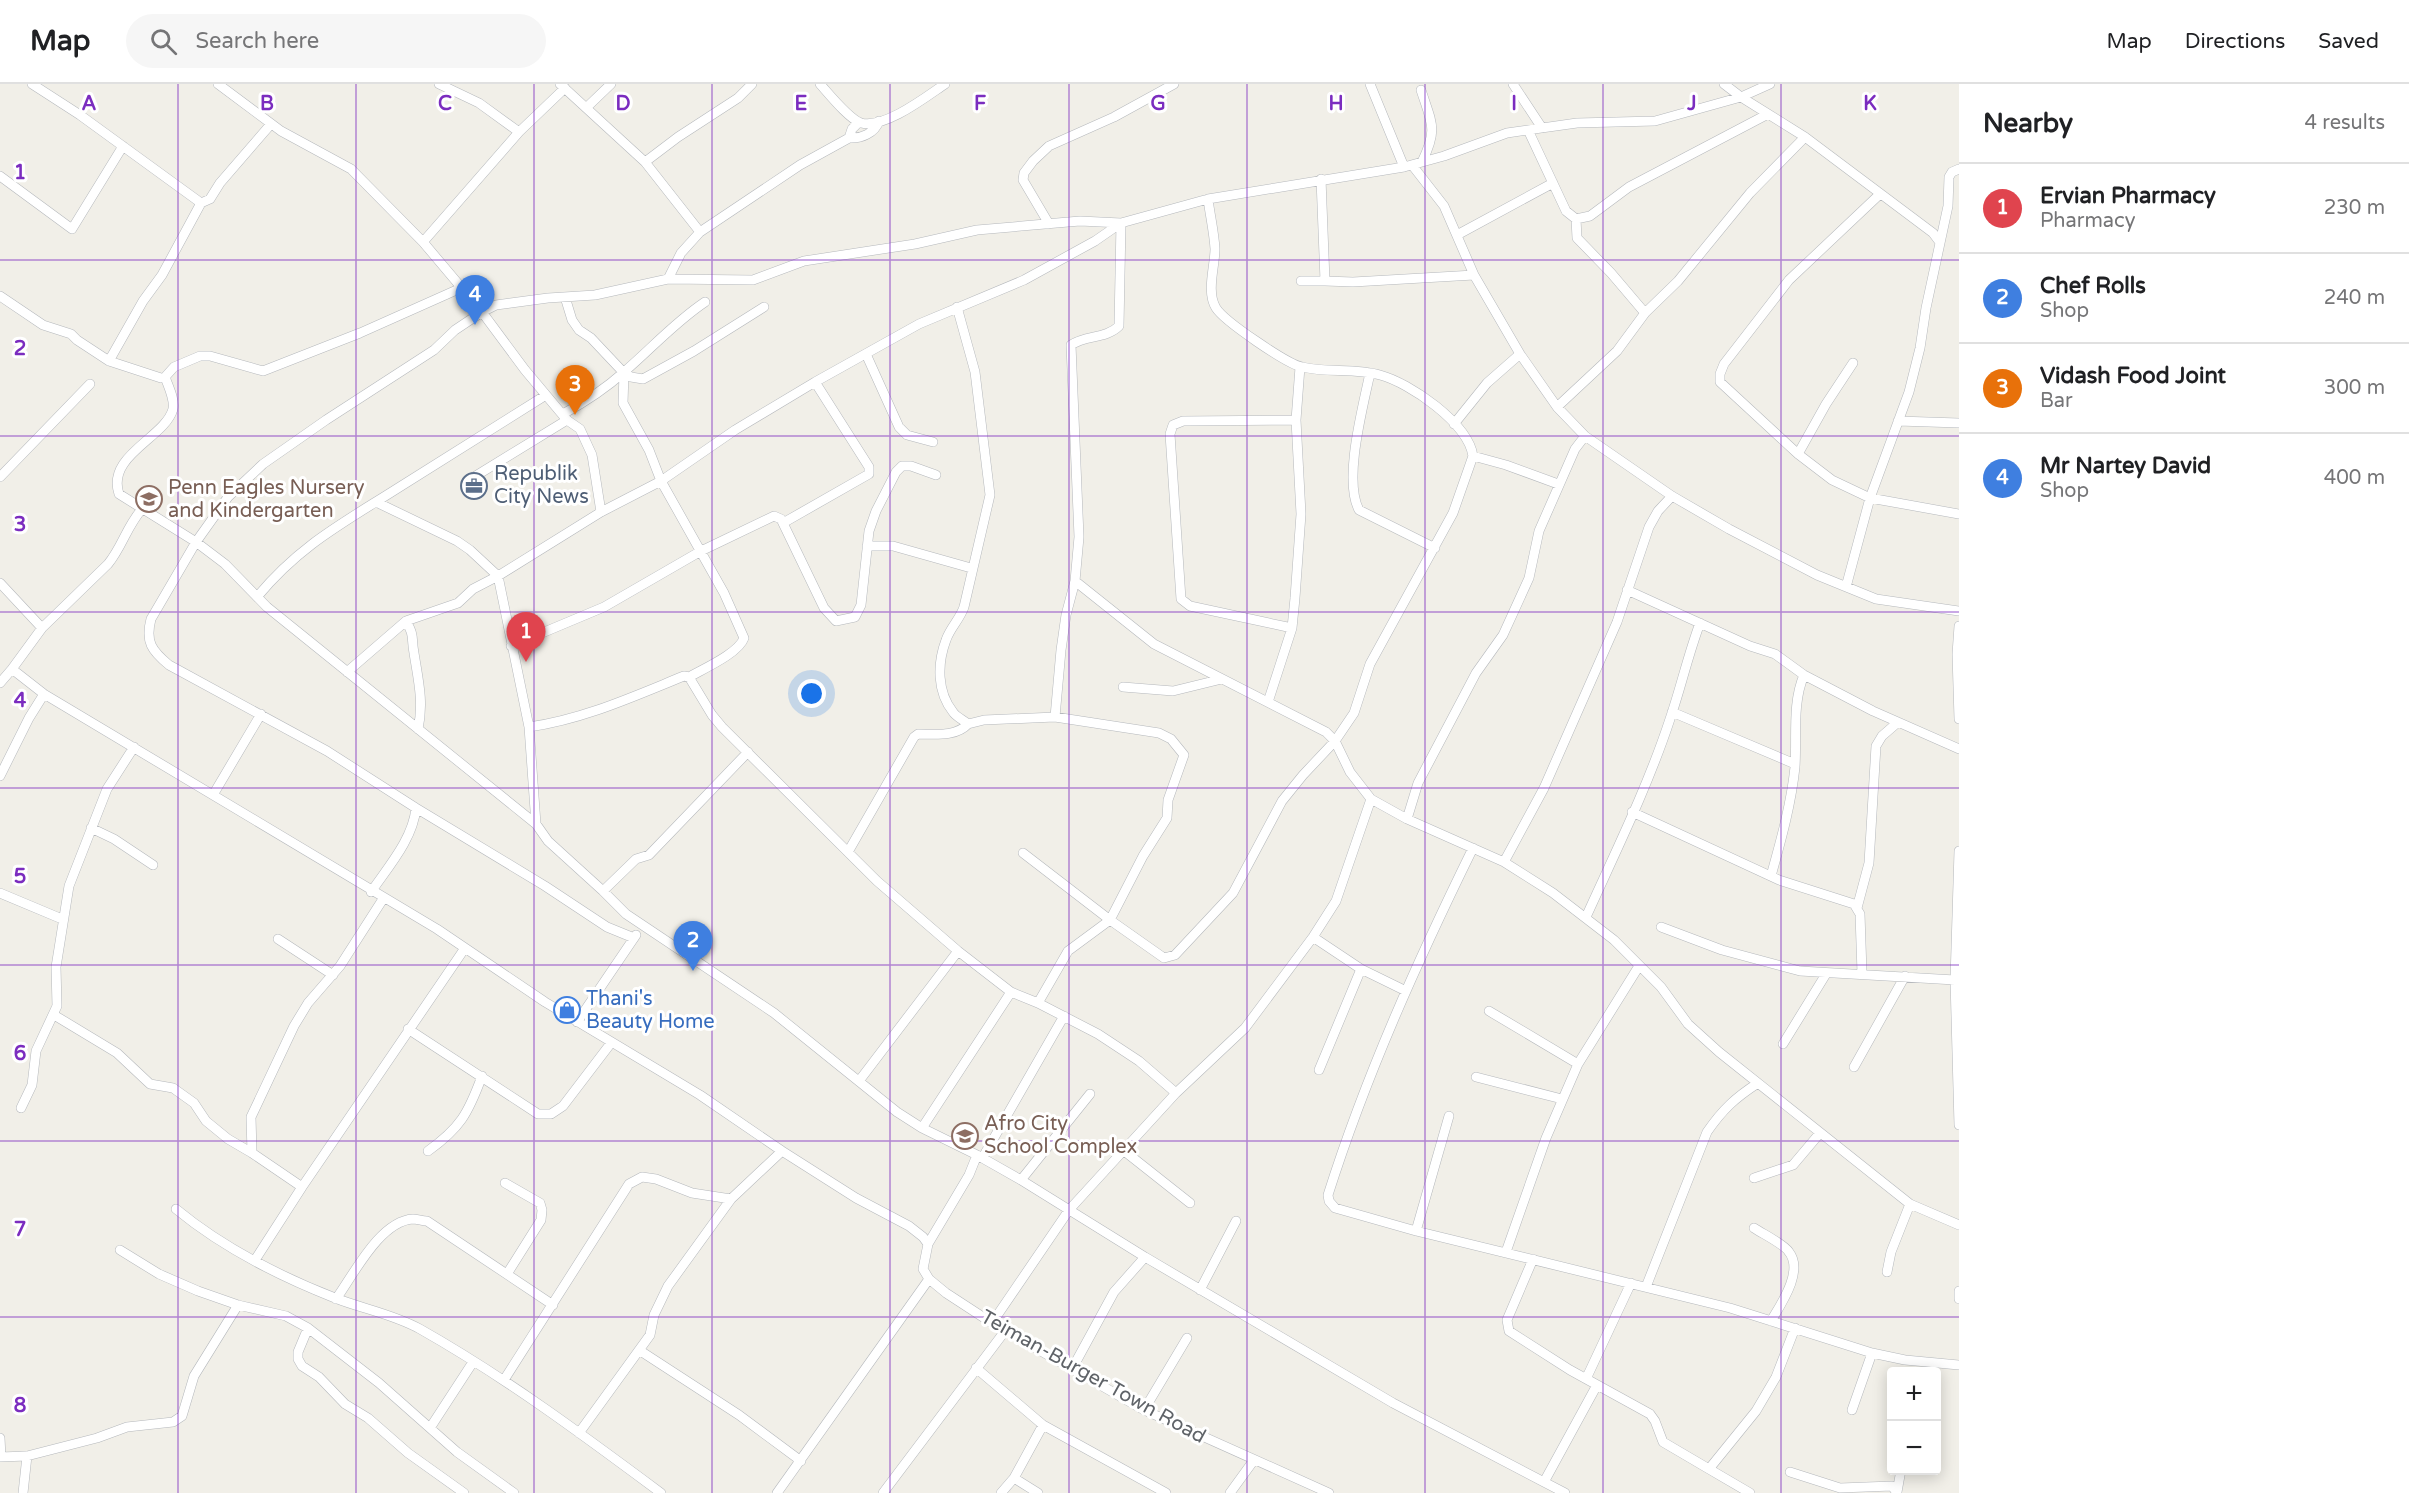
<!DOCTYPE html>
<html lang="en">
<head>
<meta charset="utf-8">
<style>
  body { margin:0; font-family:"Varela Round",sans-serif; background:#f6f6f6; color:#202124 }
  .controls { position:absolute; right:18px; bottom:18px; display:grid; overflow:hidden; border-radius:6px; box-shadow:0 3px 15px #0003 }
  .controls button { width:54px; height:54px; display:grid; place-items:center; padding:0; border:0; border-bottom:2px solid #e0e0e0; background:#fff; color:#202124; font:30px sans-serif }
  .you { position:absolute; left:812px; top:610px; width:21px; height:21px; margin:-15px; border:4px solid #fff; border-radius:50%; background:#1a73e8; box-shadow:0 0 0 9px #1a73e833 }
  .badge { display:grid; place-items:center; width:39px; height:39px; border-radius:50%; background:#7c3aed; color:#fff; font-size:20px; font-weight:700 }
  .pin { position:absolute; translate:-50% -50px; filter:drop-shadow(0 2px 3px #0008) }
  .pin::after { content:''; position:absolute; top:32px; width:21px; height:18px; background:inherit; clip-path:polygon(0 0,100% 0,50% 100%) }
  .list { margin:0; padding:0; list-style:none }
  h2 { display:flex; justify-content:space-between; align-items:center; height:78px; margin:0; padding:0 24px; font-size:26px }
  h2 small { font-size:20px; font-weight:400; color:#757577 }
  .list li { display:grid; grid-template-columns:39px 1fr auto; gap:18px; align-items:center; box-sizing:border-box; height:90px; padding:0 24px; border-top:2px solid #e0e0e0 }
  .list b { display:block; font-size:22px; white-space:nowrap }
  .list p { margin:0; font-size:20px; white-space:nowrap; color:#757577 }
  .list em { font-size:20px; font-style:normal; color:#757577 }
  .icon { flex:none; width:33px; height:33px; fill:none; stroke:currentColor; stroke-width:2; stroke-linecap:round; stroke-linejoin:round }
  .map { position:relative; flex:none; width:1959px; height:1409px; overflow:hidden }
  header { display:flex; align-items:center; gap:36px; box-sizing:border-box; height:84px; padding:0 30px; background:#fff; border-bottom:2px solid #e0e0e0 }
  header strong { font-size:28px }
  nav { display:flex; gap:33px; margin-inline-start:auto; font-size:21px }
  .search { width:420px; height:54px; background:#f6f6f6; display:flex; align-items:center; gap:15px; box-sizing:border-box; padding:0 21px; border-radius:33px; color:#757577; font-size:22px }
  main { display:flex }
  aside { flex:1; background:#fff }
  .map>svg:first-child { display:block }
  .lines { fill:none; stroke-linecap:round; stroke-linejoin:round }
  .minor-casing { stroke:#b5b8bc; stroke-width:10 }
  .minor { stroke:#fff; stroke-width:9 }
  .grid { fill:none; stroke:#7b2cbf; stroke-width:1.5; stroke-opacity:0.55 }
  .labels { text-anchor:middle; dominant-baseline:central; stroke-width:6; stroke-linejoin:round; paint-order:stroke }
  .service-label { font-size:20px; fill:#4e5e75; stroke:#fff; text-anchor:start }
  .education-label { font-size:20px; fill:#785e54; stroke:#fff; text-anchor:start }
  .shop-label { font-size:20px; fill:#366cbe; stroke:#fff; text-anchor:start }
  .street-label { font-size:20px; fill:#5f6368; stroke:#fff }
  .grid-label { font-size:20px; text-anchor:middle; font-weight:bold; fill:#7b2cbf; stroke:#fff; stroke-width:6; stroke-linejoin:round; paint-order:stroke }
</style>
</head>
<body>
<header>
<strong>Map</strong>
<div class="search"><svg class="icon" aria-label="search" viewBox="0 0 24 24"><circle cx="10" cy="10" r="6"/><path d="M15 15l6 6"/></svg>Search here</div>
<nav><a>Map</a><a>Directions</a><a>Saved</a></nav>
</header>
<main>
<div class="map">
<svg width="1959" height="1409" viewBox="0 0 1959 1409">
  <rect width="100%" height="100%" fill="#f1efe8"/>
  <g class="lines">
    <defs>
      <path id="minor" d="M32,0L80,31L201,119
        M218,0L281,47L351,85L423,158L482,228L525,286L567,336L580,345L592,371L601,428
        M439,0L479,19L519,48
        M560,0L645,78L700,148L681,169L668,195
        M820,0C829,10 849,35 861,39C885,45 927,12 945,0
        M1370,0L1404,83
        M1513,0L1542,44
        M1724,0L1741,13L1805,53L1933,149L1939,157
        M1421,6C1432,40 1438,45 1422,78
        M586,24L611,0
        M1528,46L1566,127L1576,135L1590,132L1629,103L1768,30
        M849,54C861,55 875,49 879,37
        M645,78L678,53L738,14L752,0
        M1412,81L1444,122L1474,191L1520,270L1487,299L1454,340
        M1959,85L1952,88L1949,93L1948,122L1926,224L1920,264L1909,308L1870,414L1959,430
        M0,92L72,145L123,62
        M1576,135L1577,154L1611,189L1645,229
        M1049,140L1023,96L1024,89L1033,77L1049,62L1114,33L1174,0
        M700,148L800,81L849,54L852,45L859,38
        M1457,151L1553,99
        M423,158L519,48L565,4
        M1301,197H1325L1321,95
        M1325,197L1353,198L1474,191
        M0,212L43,241L71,250L77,256L109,277L161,294L165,293L174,283L200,272H210L263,287L360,249L461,204
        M565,213L572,236L579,246L591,254L624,289L631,293L643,295L694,267L764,223
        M957,223L975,288L990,411L964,523C960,535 950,544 946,556C937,580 937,608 953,628C956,633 964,636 968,640L984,636L1055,633L1159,649L1171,655L1184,671L1168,716L1167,734L1143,772L1110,836L1068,867L1038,919
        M866,270L899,343L907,351L933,358
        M1520,270L1557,323L1585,352L1672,412L1729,445L1817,491L1876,515L1959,527
        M109,277L143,217L162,191L201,119L210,115L220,99L271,40
        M1370,289C1363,323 1343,396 1359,426L1435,464
        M165,293C168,302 175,315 173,325C165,354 106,371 119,410L196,458L225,480L267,523L536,740L548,757L603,807L626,830L774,929L897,1028L922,1044L977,1071L969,1091L928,1160
        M1557,323L1617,267L1645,229L1678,197L1750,109L1805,53
        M563,330C585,318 605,305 624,288C652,264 675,238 705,218
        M1898,337L1959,339
        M1798,370L1826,320L1853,279
        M1473,372L1506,381L1558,400
        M0,393L90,300
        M469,396L567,336
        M376,418L457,457L470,466L498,492L529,643L536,740
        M783,439L869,390V383L815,298
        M867,462H893L971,484
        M1075,497L1154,560L1326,648L1335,657L1350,688L1371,715L1407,735L1504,778L1553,809L1614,856L1661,903L1688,940L1719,968L1910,1120L1959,1141
        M0,499L42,544L12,585L44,610L437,845L545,918L700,1011L782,1067L856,1114L909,1142L923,1153L928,1160L923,1185L929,1195L946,1209L992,1239L1144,1326L1329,1409
        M1846,503L1870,414L1832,396L1798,370L1720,298V290L1724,280L1789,196L1880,110
        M1627,506L1750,562L1775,570L1804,591L1873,627L1959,665
        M257,513C300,461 343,439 398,404C448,373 497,342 546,311
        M406,537C415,553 411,553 414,569C418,595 424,618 418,645
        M1959,542L1957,570L1959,635
        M42,544L108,480C122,463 127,442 142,425
        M1292,544L1190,522L1181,515L1170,350L1173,341L1183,337L1296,336
        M511,562L604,523L701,467L774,432L781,435L824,524L836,537L855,533L861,521L869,447L876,427L896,388L902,382H911L936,391
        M347,588L406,537L458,519L473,505L498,492L601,428L661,397L735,346L815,298L919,240L1024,196L1095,157L1121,139
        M689,593L712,631L722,643L877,797L958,867L1011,908L1038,919L1098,950L1139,977L1176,1009
        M0,599L12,585
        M1123,603L1173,607L1222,595
        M1268,618L1292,544L1295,514L1301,430L1296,336L1300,283
        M1672,628L1795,680
        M1055,633L1061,566L1066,531L1075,497L1079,453L1071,261C1086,251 1106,255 1119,242L1121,139
        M529,643C584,635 632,613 684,592L689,593C703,585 739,569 744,554L724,509L661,397L649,366L623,319L624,289
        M0,692L29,634L44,610
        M213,711L261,630
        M1632,728L1779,796L1854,820L1860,830L1862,889
        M1407,735L1418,699L1476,589L1503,551L1529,494L1539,447L1575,365L1585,352
        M91,744L114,755L153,781
        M1473,764C1418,876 1366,991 1328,1111L1329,1117L1335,1124L1416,1147L1730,1224L1872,1269L1905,1276L1959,1281
        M1959,767L1955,896L1959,1041
        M848,768L914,653L918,650C935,650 956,653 968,640
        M1023,769L1110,836L1164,874L1175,871L1233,809L1282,717L1303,691L1335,657L1354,629L1370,580L1453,429L1473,372C1468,339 1410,299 1380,291C1355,284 1327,289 1302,283C1287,280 1224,237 1216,224C1206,208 1215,182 1215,165C1214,148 1210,131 1208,115
        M1504,778L1544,704L1617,538L1649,443L1658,427L1672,412
        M1771,792C1781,756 1791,721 1795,683C1797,652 1792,619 1804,591
        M603,807L636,775L649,771L748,668
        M371,808C388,783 413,755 416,724
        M0,809L62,835
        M1857,824L1869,779L1876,662L1882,652L1897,639
        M1586,833C1615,769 1648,702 1670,635C1681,603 1688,571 1700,539
        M1661,843L1722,866L1800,887L1955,896
        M1313,853L1361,885
        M634,854L607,843L545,802L416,724L327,667L169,581C152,567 145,558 151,535L196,458L228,413L263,380L326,336L434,266L455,246L482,228L496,221L548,214L595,211L668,195L753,196L804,177L915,160L977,146L1080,137L1121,139L1208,115L1404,83L1444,72L1507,49L1577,39L1655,37L1741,13L1770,0
        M278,855L333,891
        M1489,927L1578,980
        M54,931L117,969L150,1000L173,1004L194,1019L206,1037L228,1055L252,1069L302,1103L255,1176
        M577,938L636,851
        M408,945L538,1030H551L563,1022L611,959
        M1783,960L1826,890
        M1854,983L1905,892
        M1319,986L1361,885L1406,907
        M1476,993L1562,1015
        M859,997L958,867
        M21,1024L32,1001L36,967L57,922L56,883L69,802L107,705L134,663
        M922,1044L1011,908
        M1123,1066L1190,1119
        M428,1067C460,1044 468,1030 482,992
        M252,1069L251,1033L294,942L308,919L340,882L383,815
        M977,1071L1021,1096L1145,1173L1393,1319L1565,1409
        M983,1073L1064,932
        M1754,1094L1793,1081L1820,1049
        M1021,1096L1090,1010
        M505,1099L540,1119L542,1126L541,1136L507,1190
        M302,1103L465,864
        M176,1125C222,1163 279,1192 335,1214C363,1225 393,1230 420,1245C505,1293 583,1351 661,1409
        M1754,1144C1763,1150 1784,1160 1789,1168C1804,1187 1781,1220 1771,1237
        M1416,1147L1449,1032
        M120,1166L159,1190L198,1207L238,1221L286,1232L308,1244L379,1299L457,1368L514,1409
        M1506,1168L1546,1054L1578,980L1639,882
        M1533,1175L1507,1236L1509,1247L1570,1286L1650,1330L1655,1337L1663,1358L1709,1385L1756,1327L1776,1293L1795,1244
        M1887,1188L1891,1168L1910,1120
        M1646,1203L1707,1048C1723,1025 1735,1014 1758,999
        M1200,1206L1236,1137
        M1959,1207V1215
        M336,1215C354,1190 380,1137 413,1135C417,1135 422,1137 427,1137L553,1221
        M992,1239L1069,1126L1176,1009L1245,944L1313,853L1336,817L1371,715
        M308,1244L298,1268V1275L302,1282L319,1293L345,1320L368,1334L408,1369L464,1409
        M639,1266L739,1331L801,1377
        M976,1284L1043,1341L1166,1409
        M1072,1285L1114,1208L1145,1173
        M1586,1295L1631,1199
        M504,1296L629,1100L642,1093L656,1095L692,1109L731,1115
        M1144,1326L1187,1254
        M1852,1326L1872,1269
        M430,1344L473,1278
        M579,1349L650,1251L654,1231L668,1202L731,1115L782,1067
        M0,1354L1,1373
        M0,1373L27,1372L97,1354L127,1343L173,1338L182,1332L194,1292L238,1221
        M1709,1385L1750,1409
        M1790,1388L1840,1404L1892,1402L1897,1409
        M1014,1394L1038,1409
        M1544,1398L1597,1301
        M1897,1408L1901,1386
        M23,1409L27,1372
        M777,1409L929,1195
        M883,1409L1005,1247
        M1001,1409L1014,1394L1043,1341
        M1230,1409L1254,1376"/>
    </defs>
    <use href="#minor" class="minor-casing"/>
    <use href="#minor" class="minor"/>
  </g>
  <path class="grid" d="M178,0V1409M356,0V1409M534,0V1409M712,0V1409M890,0V1409M1069,0V1409M1247,0V1409M1425,0V1409M1603,0V1409M1781,0V1409M0,176H1959M0,352H1959M0,528H1959M0,704H1959M0,881H1959M0,1057H1959M0,1233H1959"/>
  <defs>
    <symbol id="office-ring" viewBox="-11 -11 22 22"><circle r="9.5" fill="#fff" stroke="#5c6f8a" stroke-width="1.5"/><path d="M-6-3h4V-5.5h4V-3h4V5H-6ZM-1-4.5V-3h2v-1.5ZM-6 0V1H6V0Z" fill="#5c6f8a"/></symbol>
    <symbol id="school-ring" viewBox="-11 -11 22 22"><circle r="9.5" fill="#fff" stroke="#8d6e63" stroke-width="1.5"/><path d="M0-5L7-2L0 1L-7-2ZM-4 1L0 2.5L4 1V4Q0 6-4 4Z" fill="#8d6e63"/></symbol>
    <symbol id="shop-ring" viewBox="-11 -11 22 22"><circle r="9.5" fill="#fff" stroke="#3f7fe0" stroke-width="1.5"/><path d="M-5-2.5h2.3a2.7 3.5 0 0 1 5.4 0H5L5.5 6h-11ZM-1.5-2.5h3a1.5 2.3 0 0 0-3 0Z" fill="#3f7fe0"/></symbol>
  </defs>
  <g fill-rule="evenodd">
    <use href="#office-ring" x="459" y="387" width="30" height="30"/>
    <use href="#school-ring" x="134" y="400" width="30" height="30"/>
    <use href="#shop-ring" x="552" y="911" width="30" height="30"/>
    <use href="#school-ring" x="950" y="1037" width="30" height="30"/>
  </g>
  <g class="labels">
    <g class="service-label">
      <text x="494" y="390">Republik<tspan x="494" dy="23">City News</tspan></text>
    </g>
    <g class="education-label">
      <text x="168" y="404">Penn Eagles Nursery<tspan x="168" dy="23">and Kindergarten</tspan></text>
      <text x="984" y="1040">Afro City<tspan x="984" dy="23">School Complex</tspan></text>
    </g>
    <g class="shop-label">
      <text x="586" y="915">Thani's<tspan x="586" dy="23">Beauty Home</tspan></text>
    </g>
    <g class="street-label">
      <text transform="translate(1093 1293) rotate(29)">Teiman-Burger Town Road</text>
    </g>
  </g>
  <g class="grid-label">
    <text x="89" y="26">A</text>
    <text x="267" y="26">B</text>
    <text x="445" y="26">C</text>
    <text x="623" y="26">D</text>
    <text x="801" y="26">E</text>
    <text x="980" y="26">F</text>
    <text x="1158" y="26">G</text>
    <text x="1336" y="26">H</text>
    <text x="1514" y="26">I</text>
    <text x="1692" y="26">J</text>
    <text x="1870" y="26">K</text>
    <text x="20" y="95">1</text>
    <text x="20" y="271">2</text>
    <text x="20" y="447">3</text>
    <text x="20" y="623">4</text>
    <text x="20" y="799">5</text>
    <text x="20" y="976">6</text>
    <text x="20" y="1152">7</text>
    <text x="20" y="1328">8</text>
  </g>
</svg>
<div class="controls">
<button>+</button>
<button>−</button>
</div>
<div class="you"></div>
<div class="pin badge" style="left:526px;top:578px;background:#e0444e">1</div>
<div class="pin badge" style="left:693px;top:887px;background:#3f7fe0">2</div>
<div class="pin badge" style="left:575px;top:331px;background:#e8710a">3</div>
<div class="pin badge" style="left:475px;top:241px;background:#3f7fe0">4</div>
</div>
<aside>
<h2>Nearby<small>4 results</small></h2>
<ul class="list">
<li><span class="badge" style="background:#e0444e">1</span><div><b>Ervian Pharmacy</b><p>Pharmacy</p></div><em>230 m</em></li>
<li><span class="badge" style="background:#3f7fe0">2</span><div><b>Chef Rolls</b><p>Shop</p></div><em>240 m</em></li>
<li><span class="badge" style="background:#e8710a">3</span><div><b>Vidash Food Joint</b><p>Bar</p></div><em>300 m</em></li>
<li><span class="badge" style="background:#3f7fe0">4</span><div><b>Mr Nartey David</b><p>Shop</p></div><em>400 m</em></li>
</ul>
</aside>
</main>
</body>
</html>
